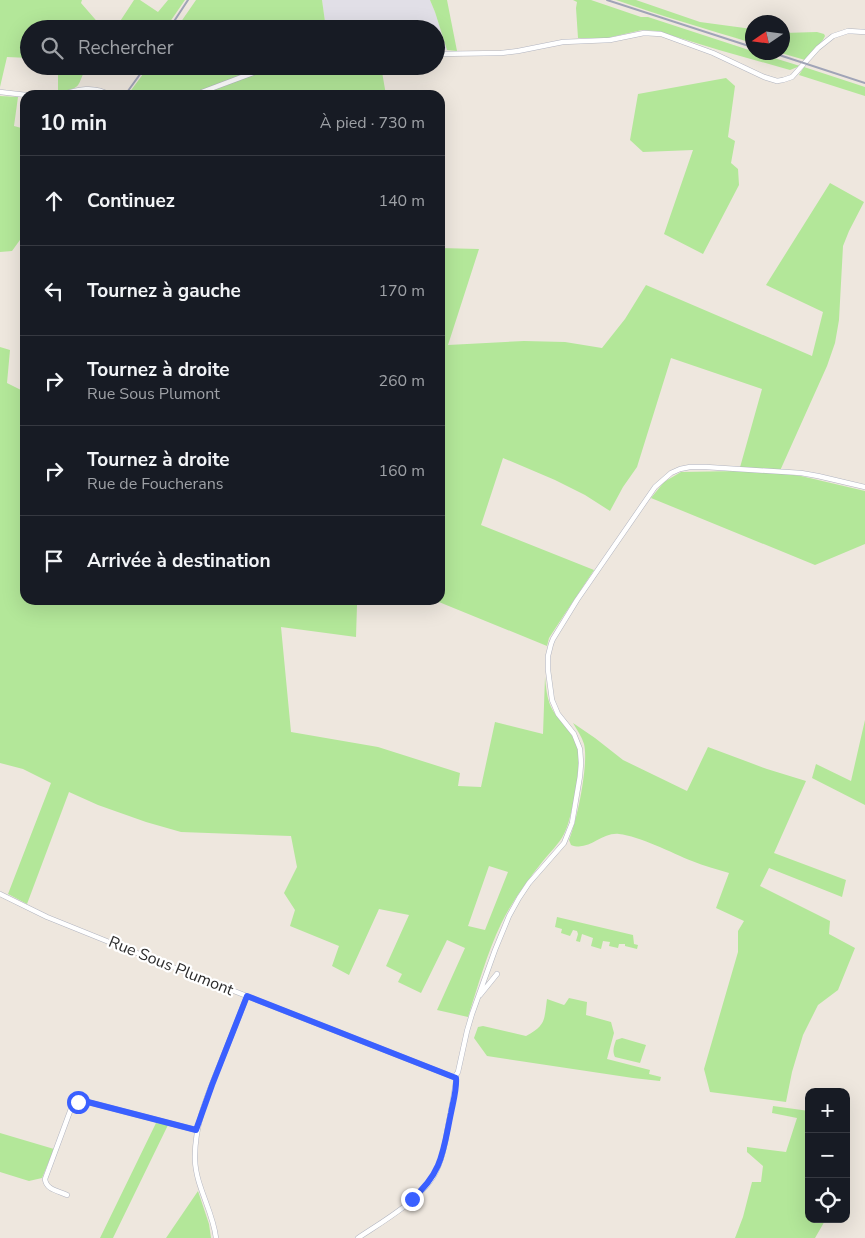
<!DOCTYPE html>
<html lang="fr">
<head>
<meta charset="utf-8">
<style>
  body { margin:0; font-family:"Nunito Sans",sans-serif; background:#20242c; color:#f1f3f6 }
  .controls { position:absolute; right:15px; bottom:15px; display:grid; overflow:hidden; border-radius:10px; box-shadow:0 5px 20px #0002 }
  .controls button { width:45px; height:45px; display:grid; place-items:center; padding:0; border:0; border-bottom:1px solid #363941; background:#171b24; color:#f1f3f6; font:25px sans-serif }
  .compass { position:absolute; left:745px; top:15px; width:45px; height:45px; border-radius:50%; background:#171b24; box-shadow:0 5px 20px #0002; rotate:257deg }
  .stop { position:absolute; width:15px; height:15px; margin:-11px; border:4px solid #3a60ff; border-radius:50%; background:#fff }
  .stop.end { background:#3a60ff; border-color:#fff; box-shadow:0 1px 5px #0008 }
  .list { margin:0; padding:0; list-style:none }
  h2 { display:flex; justify-content:space-between; align-items:center; height:65px; margin:0; padding:0 20px; font-size:21px }
  h2 small { font-size:16px; font-weight:400; color:#9ea1a6 }
  .list li { display:grid; grid-template-columns:32px 1fr auto; gap:15px; align-items:center; box-sizing:border-box; height:90px; padding:0 20px; border-top:1px solid #363941 }
  .list b { display:block; font-size:19px; white-space:nowrap }
  .list p { margin:0; font-size:16px; white-space:nowrap; color:#9ea1a6 }
  .list em { font-size:16px; font-style:normal; color:#9ea1a6 }
  .icon { flex:none; width:28px; height:28px; fill:none; stroke:currentColor; stroke-width:2; stroke-linecap:round; stroke-linejoin:round }
  .map { position:relative; flex:none; width:865px; height:1238px; overflow:hidden }
  .search { position:absolute; background:#171b24; box-shadow:0 5px 20px #0002; left:20px; top:20px; width:425px; height:55px; display:flex; align-items:center; gap:12px; box-sizing:border-box; padding:0 18px; border-radius:28px; color:#9ea1a6; font-size:19px }
  .panel { position:absolute; background:#171b24; box-shadow:0 5px 20px #0002; left:20px; top:90px; width:425px; height:515px; border-radius:15px }
  .map>svg:first-child { display:block }
  .industrial { fill:#e1dfe7 }
  .green { fill:#b3e799; fill-rule:evenodd }
  .lines { fill:none; stroke-linecap:round; stroke-linejoin:round }
  .minor-casing { stroke:#b2b5c0; stroke-width:5.5 }
  .minor { stroke:#fff; stroke-width:4.5 }
  .rail { stroke:#a0a4b7; stroke-width:2 }
  .route { stroke:#3a60ff; stroke-width:6 }
  .labels { text-anchor:middle; dominant-baseline:central; stroke-width:4.5; stroke-linejoin:round; paint-order:stroke }
  .street-label { font-size:16px; fill:#2c2c2c; stroke:#fff }
</style>
</head>
<body>
<div class="map">
<svg width="865" height="1238" viewBox="0 0 865 1238">
  <rect width="100%" height="100%" fill="#eee7de"/>
  <path class="industrial" d="M322,0H430L435,12L447,50L436,51V29H326Z"/>
  <path class="green" d="M0,0H82L81,3L101,26L103,24L105,29H29V58L7,57L0,87Z
    M134,0H140L158,12L168,0H185L165,29H115Z
    M196,0H322L326,29H176Z
    M430,0H447L457,51L447,50L435,12Z
    M573,0H591L641,17H648L752,51V52L758,53L800,66L790,70L719,50L657,31L642,30L607,38H578L576,8L577,2Z
    M616,0H636L700,22L752,29V43C707,29 661,16 616,0Z
    M817,32L824,34L825,36L823,40L805,60L781,53L782,52L783,33Z
    M58,66H87C76,86 84,88 58,92Z
    M149,66H381L386,95H131L129,93Z
    M804,67L865,87V96L799,75Z
    M726,78L735,86L728,137L735,141L731,163L738,169L739,185L703,254L664,234L693,150L643,152L630,140L638,94Z
    M0,93V96L18,97L14,126L25,129V233L12,251L0,252Z
    M830,183L864,202L849,231L843,246L839,320L835,343L827,366L779,473L801,476L865,491V544L815,565L651,498L664,482L681,472L739,471L762,389L671,358L637,467L623,487L610,511L585,495L555,480L503,458L484,516L481,525L594,570L564,615L549,638L547,646L434,600H440V248L479,249L448,345L524,341L565,342L602,348L625,319L646,285L812,356L823,312L766,285Z
    M0,347L10,350L7,383L21,390L25,414V600H353L357,605L356,637L281,627L291,732L378,747L460,773L458,786L481,787L495,722L543,734L545,677C546,688 547,698 551,707C559,723 579,736 579,756C579,773 572,820 564,834C559,844 550,852 543,861C527,881 512,901 501,924C487,953 478,986 468,1017L437,1010L465,948L447,940L421,993L398,982L402,974L386,966L409,915L379,909L349,975L332,966L339,946L290,926L295,910L284,893L297,867L291,836L181,832L146,822L98,805L69,792L27,904L8,894L51,783L23,769L0,763ZM489,866L508,872L485,930L468,926Z
    M865,720V805L812,778L816,764L851,781Z
    M573,723L595,738L623,760L687,791L708,747L767,769L806,781L774,853L846,880L842,897L769,868L760,886L830,921L829,934L855,948L838,990L818,1005L803,1035L792,1072L786,1102L710,1092L704,1069L738,952V931L744,921L716,908L729,873C717,869 704,866 692,861C672,853 639,836 619,834C601,832 589,852 571,845L569,840C577,821 589,763 584,744C582,737 577,730 573,723Z
    M557,917L633,935L634,944L638,945L637,949L625,946V944H619L618,948L609,946L610,942L603,941L601,949L591,946L593,938L582,934L580,942L576,941L578,934L577,931L573,930L570,936L561,933L562,929L555,927Z
    M569,998L587,1002L586,1015L611,1022L614,1033L607,1059L650,1070L649,1074L661,1077L660,1081L633,1078L487,1056L474,1038L478,1027L483,1026L526,1036C546,1025 544,1021 547,999L564,1005L565,1004Z
    M622,1038L646,1045L640,1063L615,1057C612,1051 614,1046 616,1040Z
    M773,1106L809,1111V1219H826L815,1238H735L743,1217L752,1182H761L763,1166L747,1152V1147L786,1152L797,1118L772,1113Z
    M156,1123L168,1125L113,1238H100Z
    M0,1133L54,1149L42,1178L29,1181L0,1172Z
    M198,1191L209,1224L211,1238H166Z"/>
  <g class="lines">
    <defs>
      <path id="minor" d="M436,54L501,53L518,51L563,42L610,40L644,33L661,34L713,53L764,77L777,81L783,80L792,77L818,48L833,36L848,31L865,32
        M0,92L26,95
        M59,95C77,90 93,85 110,95
        M194,95L266,68L279,66
        M0,894L47,917L114,944L456,1078
        M480,995L497,974
        M67,1195C59,1191 46,1190 45,1179L72,1106L78,1102L84,1101L196,1130
        M216,1238C213,1211 196,1187 195,1160C194,1126 207,1096 220,1064C229,1042 238,1019 247,996
        M358,1238C382,1222 417,1202 433,1177C442,1162 445,1144 448,1126C451,1111 454,1096 456,1080V1075L458,1072L467,1031L472,1014L495,950L509,916L519,898L529,883L564,843L572,823L580,776L581,763L580,749L574,734L558,714L552,700L548,670V656L551,644L553,639L577,600L655,487L671,473L680,469L690,467H706L801,473L818,476L865,487"/>
    </defs>
    <use href="#minor" class="minor-casing"/>
    <use href="#minor" class="minor"/>
    <path class="rail" d="M607,0L752,47
      M169,29L188,0
      M770,52L865,83
      M125,95L146,66"/>
  </g>
  <g class="lines">
    <path class="route" d="M78,1102L84,1101L196,1130L212,1085L247,996L456,1078C457,1089 453,1102 451,1113C443,1151 443,1172 412,1199"/>
  </g>
  <g class="labels">
    <g class="street-label">
      <text transform="translate(171 966) rotate(22)">Rue Sous Plumont</text>
    </g>
  </g>
</svg>
<div class="controls">
<button>+</button>
<button>−</button>
<button><svg class="icon" aria-label="locate" viewBox="0 0 24 24"><circle cx="12" cy="12" r="6"/><path d="M12 2v4M12 18v4M2 12h4M18 12h4"/></svg></button>
</div>
<svg class="compass" viewBox="-18 -18 36 36"><path d="M0-13l5 13h-10z" fill="#e53935"/><path d="M0 13l5-13h-10z" fill="#9ea1a6"/></svg>
<div class="stop" style="left:78px;top:1102px"></div>
<div class="stop end" style="left:412px;top:1199px"></div>
<div class="search"><svg class="icon" aria-label="search" viewBox="0 0 24 24"><circle cx="10" cy="10" r="6"/><path d="M15 15l6 6"/></svg>Rechercher</div>
<section class="panel">
<h2>10 min<small>À pied · 730 m</small></h2>
<ul class="list">
<li><svg class="icon" aria-label="ahead" viewBox="0 0 24 24"><path d="M12 20V5M6 11l6-6 6 6"/></svg><div><b>Continuez</b></div><em>140 m</em></li>
<li><svg class="icon" aria-label="left" viewBox="0 0 24 24"><path d="M17 20v-9H6M10 6l-5 5 5 5"/></svg><div><b>Tournez à gauche</b></div><em>170 m</em></li>
<li><svg class="icon" aria-label="right" viewBox="0 0 24 24"><path d="M7 20v-9h11M14 6l5 5-5 5"/></svg><div><b>Tournez à droite</b><p>Rue Sous Plumont</p></div><em>260 m</em></li>
<li><svg class="icon" aria-label="right" viewBox="0 0 24 24"><path d="M7 20v-9h11M14 6l5 5-5 5"/></svg><div><b>Tournez à droite</b><p>Rue de Foucherans</p></div><em>160 m</em></li>
<li><svg class="icon" aria-label="arrive" viewBox="0 0 24 24"><path d="M6 21V4h12l-3 4 3 4H6"/></svg><div><b>Arrivée à destination</b></div></li>
</ul>
</section>
</div>
</body>
</html>
